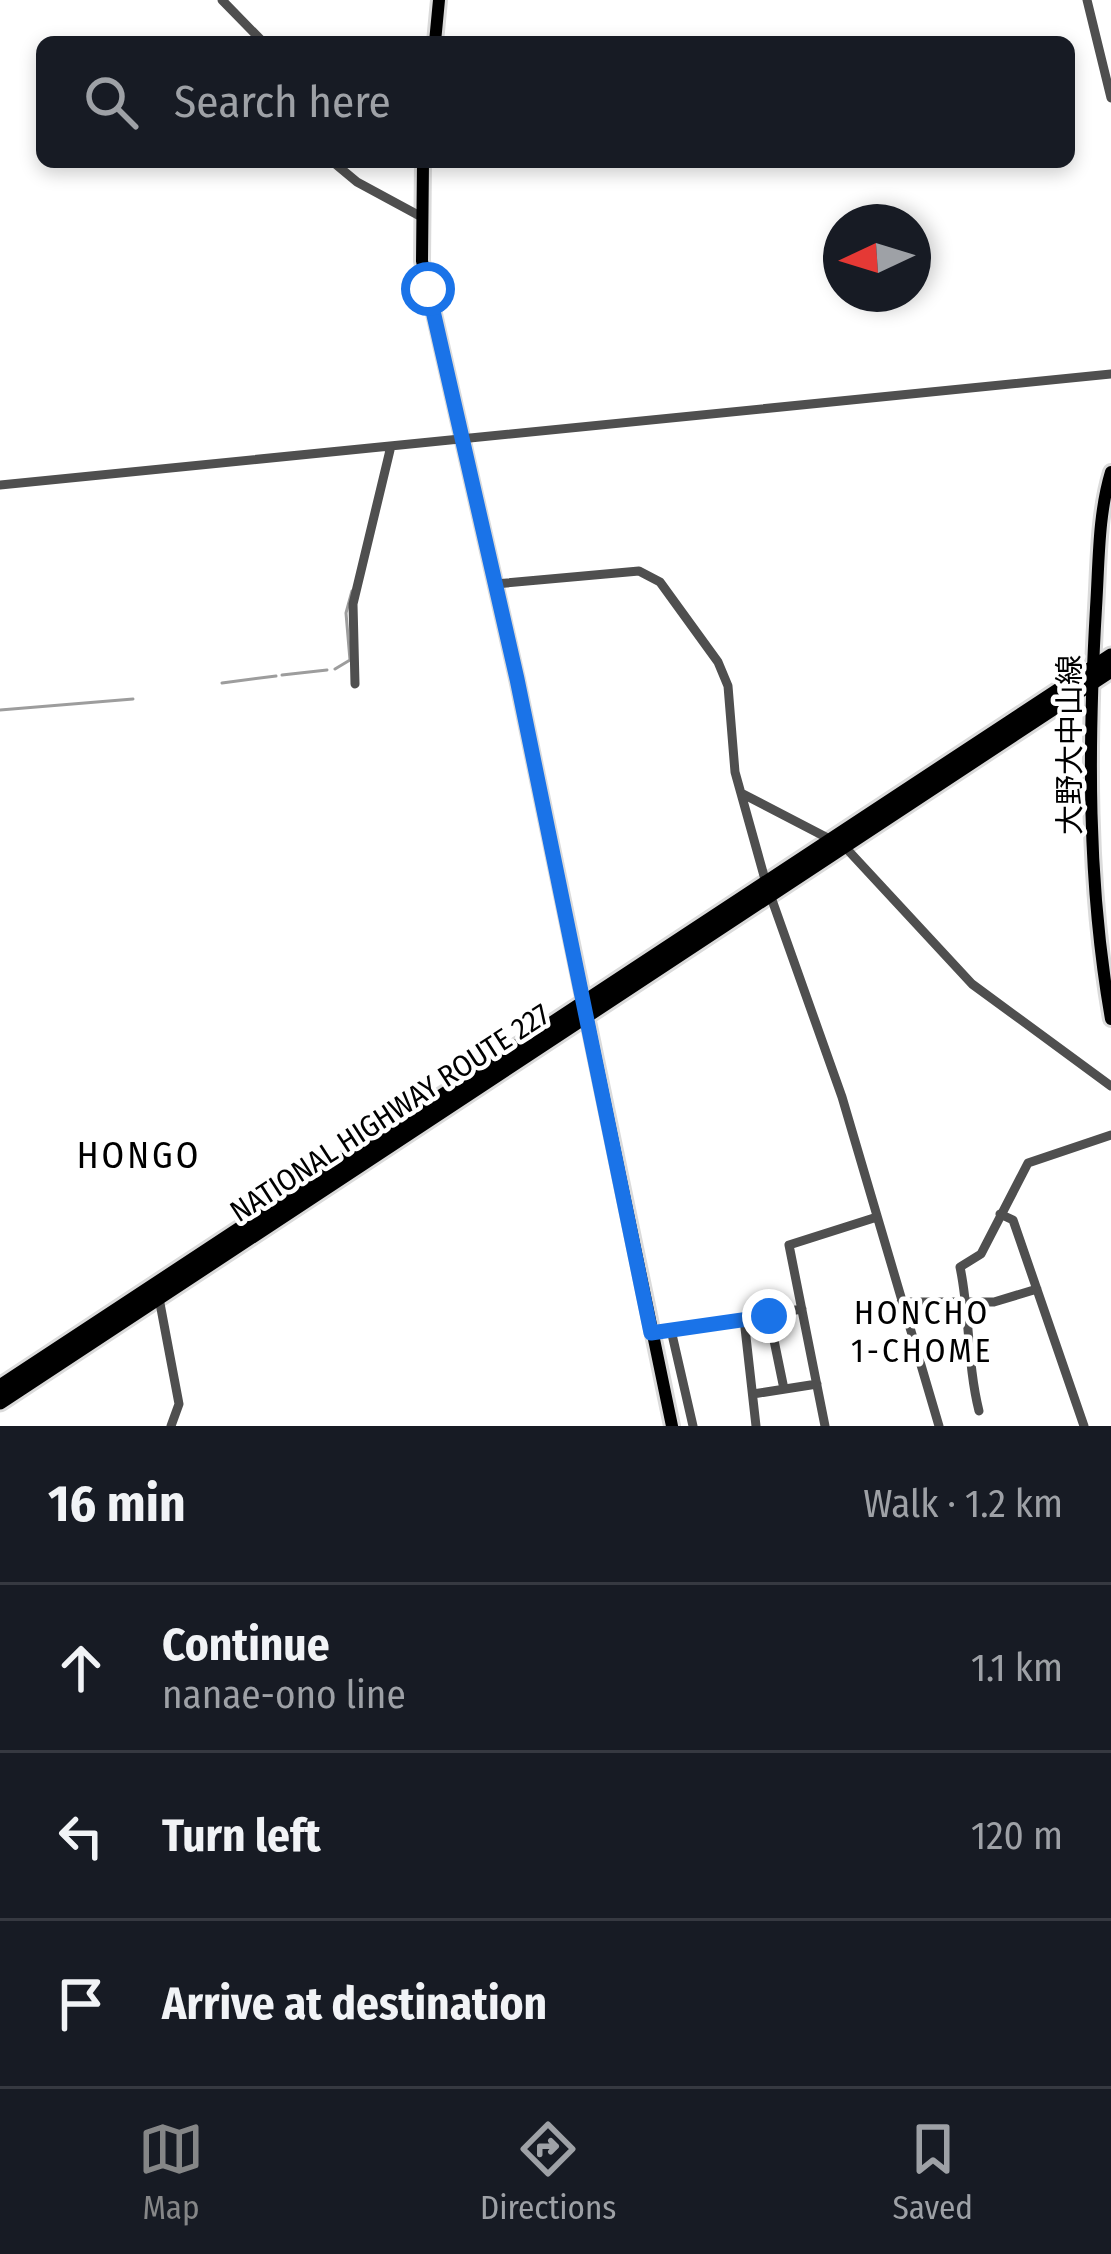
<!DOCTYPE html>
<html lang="en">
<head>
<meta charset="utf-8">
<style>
  body { margin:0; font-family:"Fira Sans Condensed","Noto Sans JP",sans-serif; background:#242831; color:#f1f3f6 }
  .compass { position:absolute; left:823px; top:204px; width:108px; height:108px; border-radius:50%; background:#171b24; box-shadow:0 6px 18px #0003; rotate:266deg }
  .stop { position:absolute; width:36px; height:36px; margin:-27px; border:9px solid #1a73e8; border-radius:50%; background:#fff }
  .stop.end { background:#1a73e8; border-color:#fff; box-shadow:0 3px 12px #0008 }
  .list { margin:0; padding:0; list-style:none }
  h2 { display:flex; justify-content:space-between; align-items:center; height:156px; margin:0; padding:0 48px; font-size:51px }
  h2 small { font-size:39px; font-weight:400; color:#9ea1a6 }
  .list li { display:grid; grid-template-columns:78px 1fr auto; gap:36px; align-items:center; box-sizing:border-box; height:168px; padding:0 48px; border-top:3px solid #363941 }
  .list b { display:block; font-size:45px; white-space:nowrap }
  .list p { margin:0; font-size:39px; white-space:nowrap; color:#9ea1a6 }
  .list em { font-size:39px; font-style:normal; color:#9ea1a6 }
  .icon { flex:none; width:66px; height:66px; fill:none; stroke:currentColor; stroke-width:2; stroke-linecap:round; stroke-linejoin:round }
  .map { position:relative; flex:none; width:1111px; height:1426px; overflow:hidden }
  .search { position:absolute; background:#171b24; box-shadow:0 6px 18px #0003; left:36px; right:36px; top:36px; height:132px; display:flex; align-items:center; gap:30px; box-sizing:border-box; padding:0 42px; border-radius:18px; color:#9ea1a6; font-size:45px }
  .sheet { height:660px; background:#171b24 }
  nav { display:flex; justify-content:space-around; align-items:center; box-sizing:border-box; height:168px; border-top:3px solid #363941; background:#171b24; font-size:33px; color:#9ea1a6 }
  nav a { display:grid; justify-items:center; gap:6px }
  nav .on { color:#858687 }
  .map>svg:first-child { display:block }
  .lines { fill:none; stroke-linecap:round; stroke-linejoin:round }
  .stream { stroke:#9d9d9d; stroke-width:3 }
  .major-casing { stroke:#dbdbdb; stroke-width:18 }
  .highway-casing { stroke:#dbdbdb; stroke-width:21 }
  .minor { stroke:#4f4f4f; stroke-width:9 }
  .major { stroke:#000; stroke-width:12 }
  .highway { stroke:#000; stroke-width:15 }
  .route { stroke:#1a73e8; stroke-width:15 }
  .labels { text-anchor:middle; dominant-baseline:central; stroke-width:9; stroke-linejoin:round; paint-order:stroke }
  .street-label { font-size:30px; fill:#000; stroke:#fff }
  .neighbourhood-label { font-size:33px; letter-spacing:3px; fill:#000; stroke:#fff }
  .quarter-label { font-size:36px; letter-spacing:3px; fill:#000; stroke:#fff }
</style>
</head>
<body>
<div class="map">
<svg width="1111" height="1426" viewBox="0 0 1111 1426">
  <rect width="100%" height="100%" fill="#fff"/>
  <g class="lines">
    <path class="stream" d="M335,669L350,660L346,613L352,591
      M282,675L327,670
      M222,683L276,676
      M0,710L133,699"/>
    <defs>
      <path id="major" d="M435,42L439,0
        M423,162L422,261L517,679L672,1426
        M1111,472C1098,515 1099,562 1096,608C1088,745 1087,883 1111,1019"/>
      <path id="highway" d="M0,1387L1111,656
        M0,1402L1111,670"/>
    </defs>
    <use href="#major" class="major-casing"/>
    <use href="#highway" class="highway-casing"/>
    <path class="minor" d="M222,0L263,42
      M1087,0L1111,98
      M333,162L357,182L418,215
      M0,485L1111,374
      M495,584L639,571L660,582L718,662L728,686L735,772L766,883L842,1097L939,1426
      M355,684L353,604L391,446
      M741,793L845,847L972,984L1111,1086
      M1000,1214L1013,1220L1084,1426
      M159,1298L179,1404L171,1426
      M901,1302H994L1037,1289
      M769,1316L784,1389
      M744,1319L756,1426
      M671,1330L693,1426
      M651,1333L802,1309
      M753,1394L817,1384
      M979,1411C967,1363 970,1314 960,1267L981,1254L1028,1163L1111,1135
      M825,1426L789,1245L877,1217"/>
    <use href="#major" class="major"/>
    <use href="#highway" class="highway"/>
  </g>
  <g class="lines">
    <path class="route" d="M428,289L517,679L651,1333L769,1316"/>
  </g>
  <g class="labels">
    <g class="street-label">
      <text transform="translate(1070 745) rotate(-90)">大野大中山線</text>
      <text transform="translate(390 1113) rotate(-33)">NATIONAL HIGHWAY ROUTE 227</text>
    </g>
    <g class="neighbourhood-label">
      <text x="922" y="1313">HONCHO<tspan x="922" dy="38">1-CHOME</tspan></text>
    </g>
    <g class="quarter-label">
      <text x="139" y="1156">HONGO</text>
    </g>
  </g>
</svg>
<svg class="compass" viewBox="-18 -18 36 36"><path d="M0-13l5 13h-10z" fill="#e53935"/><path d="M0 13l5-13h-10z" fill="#9ea1a6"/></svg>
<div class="stop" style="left:428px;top:289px"></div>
<div class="stop end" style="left:769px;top:1316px"></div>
<div class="search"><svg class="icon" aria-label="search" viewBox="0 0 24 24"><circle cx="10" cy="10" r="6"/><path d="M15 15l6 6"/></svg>Search here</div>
</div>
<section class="sheet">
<h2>16 min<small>Walk · 1.2 km</small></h2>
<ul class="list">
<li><svg class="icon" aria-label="ahead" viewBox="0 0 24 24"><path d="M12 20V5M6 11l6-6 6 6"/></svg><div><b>Continue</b><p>nanae-ono line</p></div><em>1.1 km</em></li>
<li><svg class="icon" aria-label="left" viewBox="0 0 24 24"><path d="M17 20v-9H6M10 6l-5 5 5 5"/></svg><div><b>Turn left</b></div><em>120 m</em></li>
<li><svg class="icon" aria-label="arrive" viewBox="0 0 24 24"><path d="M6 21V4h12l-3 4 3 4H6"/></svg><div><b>Arrive at destination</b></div></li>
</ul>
</section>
<nav>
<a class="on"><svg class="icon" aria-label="map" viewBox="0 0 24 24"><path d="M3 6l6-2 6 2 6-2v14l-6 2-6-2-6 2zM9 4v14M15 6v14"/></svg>Map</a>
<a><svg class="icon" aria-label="directions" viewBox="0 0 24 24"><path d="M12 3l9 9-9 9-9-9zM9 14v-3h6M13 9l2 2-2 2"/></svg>Directions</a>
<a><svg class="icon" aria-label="saved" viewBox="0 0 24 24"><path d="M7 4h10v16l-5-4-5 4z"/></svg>Saved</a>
</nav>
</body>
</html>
